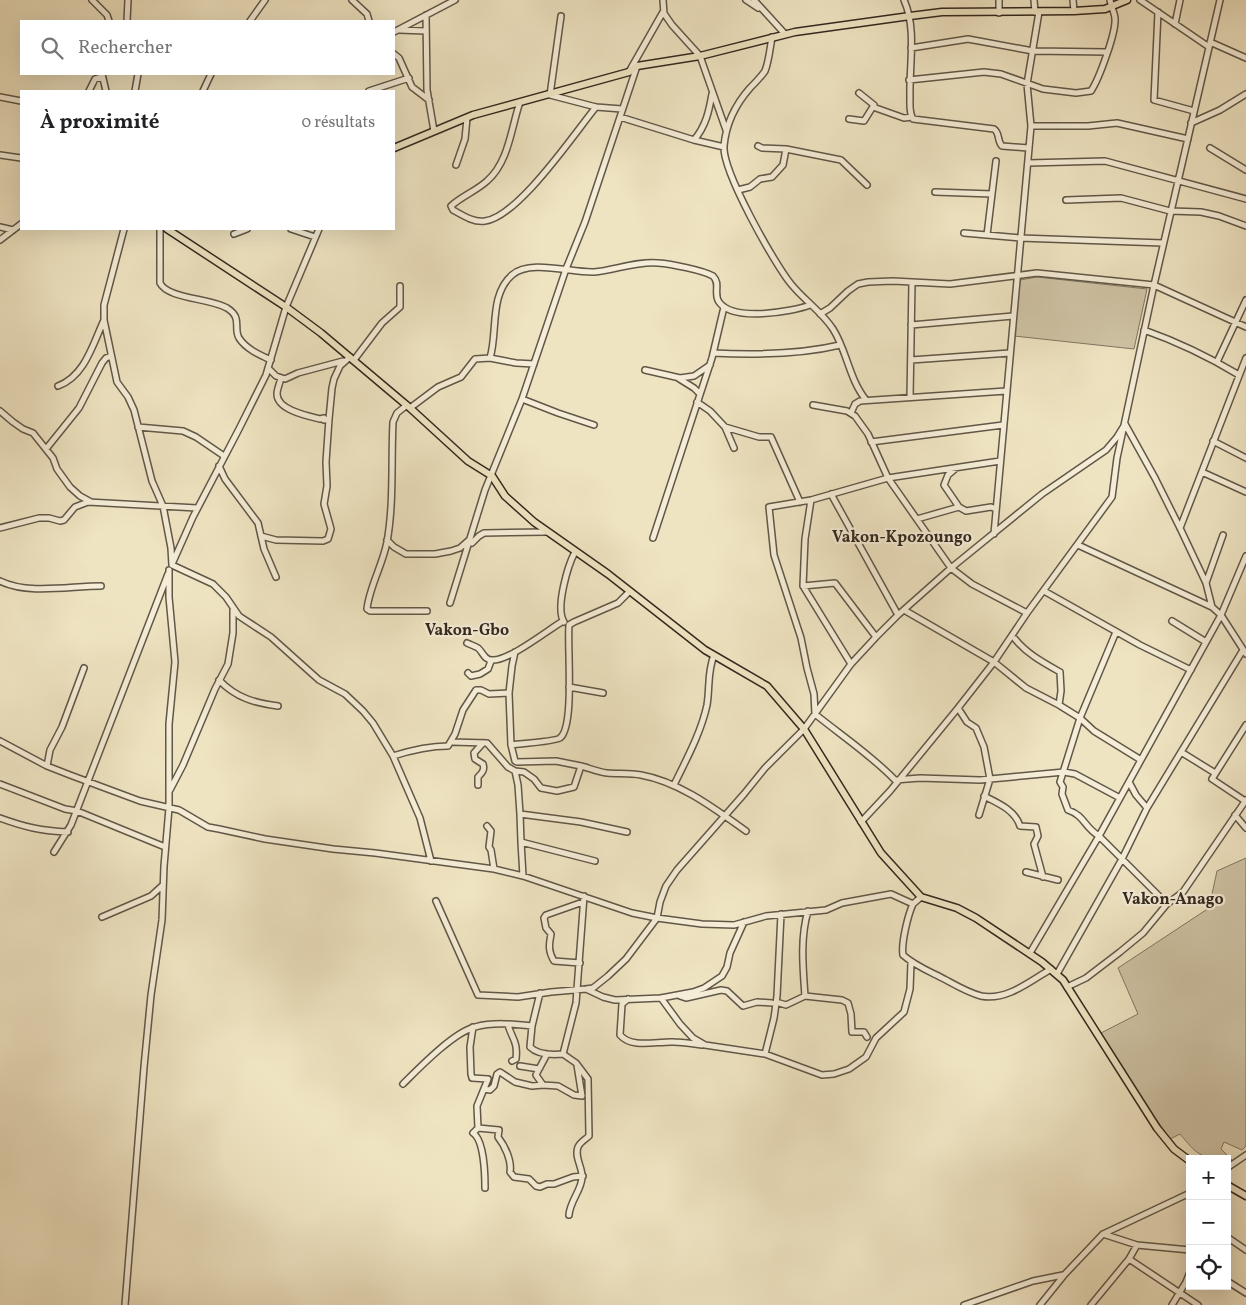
<!DOCTYPE html>
<html lang="fr">
<head>
<meta charset="utf-8">
<style>
  body { margin:0; font-family:Vollkorn,serif; background:#f6f6f6; color:#202124 }
  .controls { position:absolute; right:15px; bottom:15px; display:grid; overflow:hidden; border-radius:0px; box-shadow:0 5px 20px #0002 }
  .controls button { width:45px; height:45px; display:grid; place-items:center; padding:0; border:0; border-bottom:1px solid #e0e0e0; background:#fff; color:#202124; font:25px sans-serif }
  .list { margin:0; padding:0; list-style:none }
  h2 { display:flex; justify-content:space-between; align-items:center; height:65px; margin:0; padding:0 20px; font-size:21px }
  h2 small { font-size:16px; font-weight:400; color:#757577 }
  .icon { flex:none; width:28px; height:28px; fill:none; stroke:currentColor; stroke-width:2; stroke-linecap:round; stroke-linejoin:round }
  .map { position:relative; flex:none; width:1246px; height:1305px; overflow:hidden }
  .search { position:absolute; background:#fff; box-shadow:0 5px 20px #0002; left:20px; top:20px; width:375px; height:55px; display:flex; align-items:center; gap:12px; box-sizing:border-box; padding:0 18px; border-radius:0px; color:#757577; font-size:19px }
  .panel { position:absolute; background:#fff; box-shadow:0 5px 20px #0002; left:20px; top:90px; width:375px; height:140px; border-radius:0px }
  .map>svg:first-child { display:block }
  .green { fill:#cfc4a6; stroke:#807662 }
  .lines { fill:none; stroke-linecap:round; stroke-linejoin:round }
  .minor-casing { stroke:#615748; stroke-width:8 }
  .major-casing { stroke:#32281f; stroke-width:9 }
  .minor { stroke:#f5edd7; stroke-width:5 }
  .major { stroke:#efe4c2; stroke-width:6 }
  .labels { text-anchor:middle; dominant-baseline:central; stroke-width:4.5; stroke-linejoin:round; paint-order:stroke }
  .quarter-label { font-size:16px; font-weight:bold; fill:#32281f; stroke:#f5edd7 }
</style>
</head>
<body>
<div class="map">
<svg width="1246" height="1305" viewBox="0 0 1246 1305">
  <rect width="100%" height="100%" fill="#efe4c2"/>
  <filter id="stains"><feTurbulence type="fractalNoise" baseFrequency=".004" numOctaves="4"/><feColorMatrix values="0 0 0 0 .2 0 0 0 0 .09 0 0 0 0 .02 0 0 0 .5 -.17"/></filter>
  <radialGradient id="worn" r=".72"><stop offset=".6" stop-color="#630" stop-opacity="0"/><stop offset="1" stop-color="#630" stop-opacity=".3"/></radialGradient>
  <path class="green" d="M1037,277L1147,289L1134,349L1014,336L1020,280Z
    M1246,858V1146L1242,1150L1224,1142L1221,1149L1232,1160L1227,1163V1159C1200,1159 1197,1154 1180,1134L1170,1139L1156,1119L1151,1116L1127,1078L1101,1033L1138,1014L1118,968L1209,908L1217,871Z"/>
  <g class="lines">
    <defs>
      <path id="minor" d="M92,0L107,15L109,21
        M352,0L367,14L369,21
        M663,0L664,14
        M746,0L758,8
        M754,0L785,34
        M904,0C917,29 909,65 910,97C910,104 909,113 913,119L994,129C1000,133 997,141 1002,146L1028,148
        M999,0V13
        M1034,0L1035,12
        M1073,0L1074,11
        M1140,0L1209,47
        M663,12L672,25L700,56L726,130
        M1158,12L1154,100L1194,111
        M426,15L427,90L434,131
        M561,16L550,95L596,107L622,109
        M127,21L128,0
        M250,21L265,0
        M1175,24L1180,0
        M399,30L426,31
        M394,32L455,0
        M772,37C770,48 769,61 765,71C761,77 755,83 750,88C735,105 726,123 724,146C722,171 774,263 791,284C804,300 822,312 833,329C847,351 849,379 866,400
        M1210,42L1246,58
        M911,48L968,39L1033,51L1107,52
        M394,54L399,58L412,87L429,100
        M630,70L663,12
        M102,74L106,91
        M909,80L984,72L1001,74L1043,89L1076,93L1091,91C1099,79 1116,33 1115,19C1115,13 1111,7 1110,0
        M89,91L95,79L102,77
        M135,91L138,74
        M203,91L211,74
        M369,91L409,78
        M0,97L21,101
        M520,102C511,128 509,162 487,181C476,191 462,196 451,206L453,210C462,215 474,223 485,221C518,217 574,134 596,107
        M873,107L904,118L912,117
        M620,117L694,140L724,147
        M849,119L864,121L874,105L859,93
        M1191,123L1220,110L1246,94
        M1031,126H1088L1117,123L1188,139
        M694,140C706,126 709,111 712,94
        M758,146L762,148L786,149L841,160L867,185
        M1210,148L1246,170
        M0,155L21,158
        M1028,163L1105,161L1246,199
        M456,165L465,139L467,118
        M738,190L750,187L760,179L772,177L783,165L786,149
        M935,192L992,194
        M1066,200L1121,198L1170,211L1201,212L1219,216L1246,226
        M0,227L13,230
        M124,229L104,305V320L117,382L128,397L134,410L152,481L163,506L171,548L172,565L213,584L226,597L239,616L271,637L319,680L345,694L363,711L373,723L393,756C412,750 429,746 448,746L455,734L463,710L476,690H481L489,694L509,693L512,666L515,652
        M160,229V283C168,299 210,298 227,308C243,318 233,328 239,338C246,349 260,355 271,360
        M291,229L315,237
        M964,233L1020,238L1163,243
        M234,234L247,229
        M987,235L996,161
        M0,240L21,224
        M820,314L830,308L848,291L858,284L868,282L893,281L950,284L1037,273L1154,285L1246,327
        M911,325L1013,316
        M1144,330C1178,342 1209,357 1239,375
        M713,353C753,355 802,354 840,345
        M490,358C498,332 489,295 512,275C530,259 571,273 594,272C615,270 637,261 658,263C671,264 702,270 713,276C721,284 713,293 719,302C733,322 791,312 810,305
        M354,360L382,323L400,307V286
        M911,360L1010,353
        M1217,362L1246,300
        M268,368L276,376L285,379L298,373L343,361
        M645,370L680,378L694,376L710,365
        M281,378C280,383 277,389 277,394C277,410 308,416 320,419L324,418V420L329,419
        M678,378L694,388L700,394
        M58,386C85,376 93,344 104,320
        M910,397L912,282
        M522,399L558,413L594,425
        M697,402L710,411L725,427L759,437H771L800,502
        M407,405L397,413L393,422C391,462 394,503 387,542C383,564 369,588 367,609L370,611H427
        M813,405L847,411L855,416L868,434L888,478L951,568L972,584L1027,613
        M410,408L438,387L461,377L475,359L490,358L516,363L534,364
        M0,411L13,422L23,429L33,433L53,458L57,469L70,487L80,496L91,502
        M851,413L855,404L860,401L1006,391
        M138,427L183,431L196,437L224,456
        M725,427L734,448
        M1213,441L1246,458
        M871,442L1003,425
        M46,449L79,408L102,363L106,358L111,356
        M1000,461L888,478L811,500L769,507L774,555L801,638L807,668L814,694L815,714C842,736 871,755 895,780L920,778L980,780L1064,772L1075,774L1120,798
        M219,466L225,479L258,523L264,549L276,577
        M955,469L948,475L944,485L959,507
        M1202,472L1246,492
        M831,494L898,615
        M811,500L805,539L803,586L851,664
        M917,519L959,507L966,511L991,507L996,509
        M0,528L39,518H49L60,521L64,520L75,507L88,502L197,508
        M1180,528L1246,358
        M994,534L1031,126L1027,84L1039,12
        M261,536L276,540L323,541L328,539L331,529L324,504L327,486L326,462L329,419L332,388L334,379L340,366L350,357
        M653,538L712,358L724,307
        M387,540L394,547L406,554H435L451,551L460,548L469,540L472,543L479,536L484,533L547,532
        M1078,545L1212,607
        M173,562L193,517L239,429L266,375L286,307L319,229
        M0,581C29,595 70,586 101,586
        M1206,583L1223,535
        M803,586L835,583L876,637
        M1044,591L1140,645L1191,670
        M450,603L485,490L522,399L566,269L585,222L637,66
        M904,610L994,662L1026,688L1059,705
        M1172,621L1206,642
        M564,622C555,608 568,565 575,552
        M1116,632L1080,718L1094,731L1141,760
        M1015,639C1027,654 1044,663 1060,672L1061,691L1059,705L1080,718L1060,782L1063,787L1062,794L1068,810C1085,816 1084,827 1099,836L1167,904
        M467,643C471,645 475,646 478,648C483,652 484,660 492,660C509,661 548,630 563,621
        M468,673L471,676L480,674L488,669L491,661
        M219,680C236,698 255,703 278,706
        M569,687L603,693
        M509,693L511,745
        M958,708L967,722L976,728L984,747L990,779L979,815
        M0,741L47,766L70,775L140,801L179,810L208,827L219,829L265,839L333,849L375,853L494,869L523,876L632,913L657,918L702,924L734,925L766,916L826,910L842,903L891,894L913,904L921,897
        M452,742L487,743L508,767L515,771L524,772L534,779L541,788L557,791L574,787L581,766C589,768 598,772 607,773C618,774 630,773 641,775C680,782 715,809 746,831
        M1181,752L1215,773
        M393,756L420,818L431,861
        M47,766L50,750L62,727L84,668
        M581,766L556,761L517,762L515,761L511,745C519,744 557,741 560,738C575,727 567,646 569,625L574,622L618,603L630,591
        M515,771L518,785L520,814L581,822L627,832
        M1129,782L1136,795L1147,808
        M0,784L65,809L77,811L165,847
        M478,785V777C482,773 485,770 483,764L475,759L474,753L483,743
        M674,785C686,760 701,733 707,705C710,687 707,673 714,655
        M170,790L183,765L215,689L228,664L233,633V610
        M984,796C998,803 1015,810 1020,826L1036,827L1038,836L1034,844L1043,877
        M1245,801L1212,779L1246,725
        M520,814L521,842
        M1235,815L1246,828
        M0,818C25,827 41,831 68,832
        M861,822L890,791L958,708L994,662L1027,613L1112,497L1117,458L1154,285L1220,0
        M487,826L491,831L489,847L491,850L494,869
        M54,852L71,825L168,574
        M1026,872L1058,880
        M523,876L521,842L595,861
        M436,901L478,995L518,997L551,992L586,989L593,988L608,976L626,959L657,918L660,902L666,886L677,870L744,794L765,768L804,729L851,664L876,637L898,615L951,568L1042,494L1106,450L1117,437L1125,424L1155,478L1180,528L1206,583L1212,607L1221,615L1246,654
        M913,904C908,915 901,943 903,955C915,966 931,972 946,980C957,986 969,993 981,996C1007,1001 1030,981 1051,969
        M102,917L151,896L163,885
        M1030,953L1099,836L1221,615L1246,556
        M580,963L554,961C548,951 549,945 551,934L546,928L544,918L546,915L583,902
        M1057,974L1122,859L1147,808L1243,650
        M1067,987L1086,978L1120,952L1143,933L1167,904L1183,892L1246,800
        M586,989L603,997L615,1000L661,998L693,992L704,988L722,976L727,967L730,953L744,922
        M680,996L686,998L721,990L727,991L743,1006L757,1002L772,1003
        M805,996C803,968 800,938 808,911
        M661,998L680,1024L693,1038L705,1045L765,1054L822,1075L834,1074L849,1069L866,1057L876,1038L904,1012L910,989L911,962
        M628,999L622,1004L620,1035C632,1049 657,1041 674,1042C683,1042 693,1044 702,1045
        M776,1002L786,1005L805,996L842,1000L848,1003L851,1014L852,1032H864L867,1037
        M508,1025C512,1039 518,1041 516,1059L512,1061
        M532,1026L530,1047C538,1055 552,1055 563,1054
        M473,1027L470,1047L471,1074L472,1078L488,1079L477,1106L478,1128L473,1133C484,1140 485,1174 485,1188
        M765,1054L774,1018L777,996L781,914
        M520,1066L539,1069L547,1054
        M539,1069L536,1075L543,1085L558,1086L574,1095L582,1096L577,1065
        M403,1084C419,1068 454,1032 475,1027C493,1022 514,1024 532,1026L540,993
        M484,1089L490,1090L494,1086L497,1074L500,1072L515,1082L532,1086L543,1085
        M478,1128L499,1130L498,1137C505,1146 512,1161 510,1172L514,1177L529,1179L536,1186L540,1187L547,1184H554L573,1177L583,1176
        M1227,1168L1246,1155
        M569,1215C570,1201 581,1191 582,1178C583,1168 574,1157 578,1147C580,1142 586,1139 589,1136L588,1079L576,1063L563,1054L576,1003L584,896
        M1103,1234L1137,1245L1190,1250
        M1227,1237L1246,1250
        M1129,1259L1198,1305
        M1227,1281L1246,1293
        M125,1305L144,1067L151,995L162,920L164,866L169,808V724L175,662L169,597V570
        M964,1305L1033,1281L1063,1275
        M1040,1305L1065,1274L1103,1234L1190,1193
        M1091,1305L1129,1259L1137,1245
        M1172,1305L1186,1282L1190,1272"/>
      <path id="major" d="M394,148L473,115L629,72L637,66L700,56L795,32L910,16L942,12L1074,11L1105,9L1127,0
        M167,229L286,307L321,333L410,408L468,461L492,476L505,496L534,522L608,574L705,650L767,686L804,729L881,853L921,897L957,908L976,918L1042,962L1063,980L1157,1128L1174,1149L1190,1161
        M1227,1185L1246,1196"/>
    </defs>
    <use href="#minor" class="minor-casing"/>
    <use href="#major" class="major-casing"/>
    <use href="#minor" class="minor"/>
    <use href="#major" class="major"/>
  </g>
  <g class="labels">
    <g class="quarter-label">
      <text x="902" y="538">Vakon-Kpozoungo</text>
      <text x="467" y="631">Vakon-Gbo</text>
      <text x="1173" y="900">Vakon-Anago</text>
    </g>
  </g>
  <rect width="100%" height="100%" filter="url(#stains)"/>
  <rect width="100%" height="100%" fill="url(#worn)"/>
</svg>
<div class="controls">
<button>+</button>
<button>−</button>
<button><svg class="icon" aria-label="locate" viewBox="0 0 24 24"><circle cx="12" cy="12" r="6"/><path d="M12 2v4M12 18v4M2 12h4M18 12h4"/></svg></button>
</div>
<div class="search"><svg class="icon" aria-label="search" viewBox="0 0 24 24"><circle cx="10" cy="10" r="6"/><path d="M15 15l6 6"/></svg>Rechercher</div>
<section class="panel">
<h2>À proximité<small>0 résultats</small></h2>
<ul class="list">
</ul>
</section>
</div>
</body>
</html>
